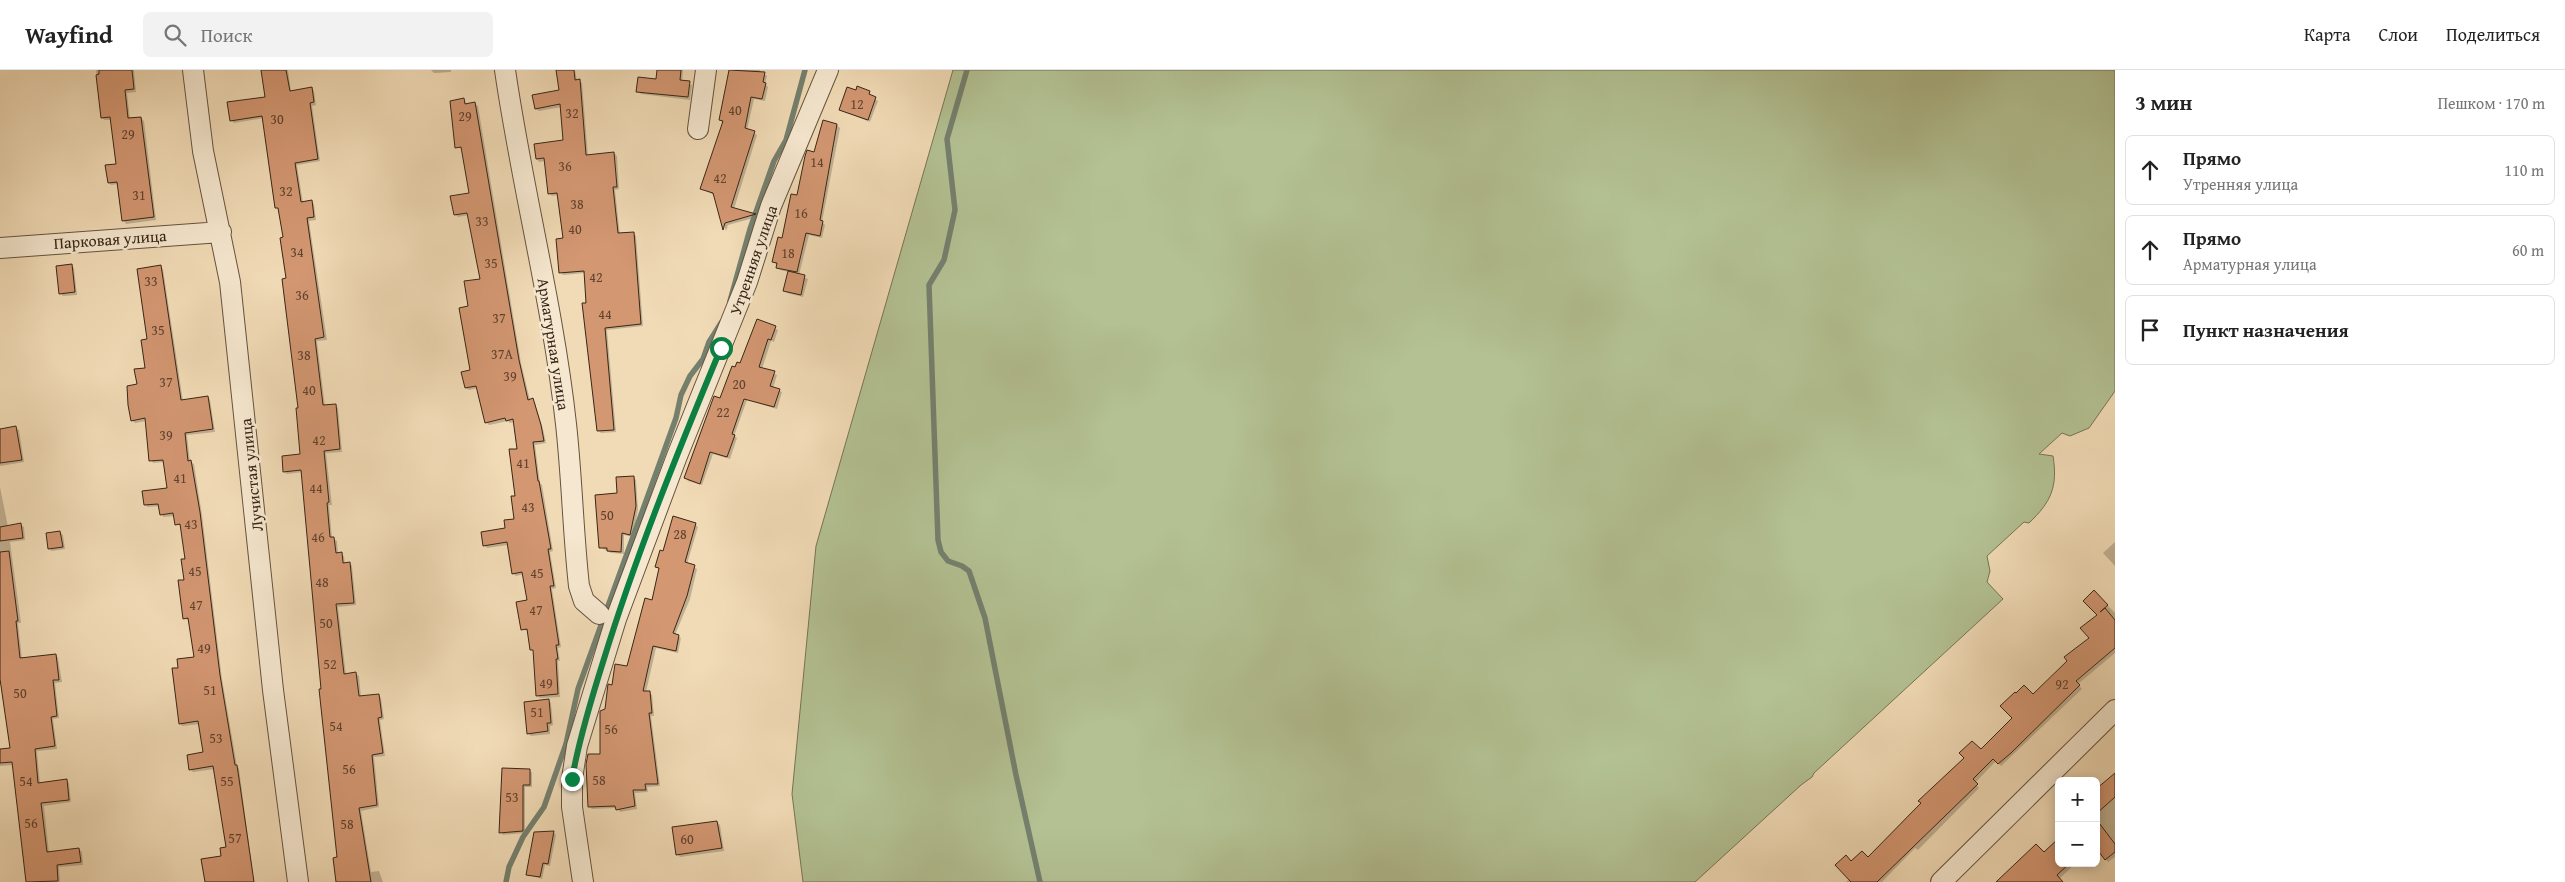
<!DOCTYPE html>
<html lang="ru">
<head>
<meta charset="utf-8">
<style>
  body { margin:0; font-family:"Gentium Book Plus",serif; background:#f2f2f2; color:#222 }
  .controls { position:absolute; right:15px; bottom:15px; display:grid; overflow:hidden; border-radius:8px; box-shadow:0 2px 12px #0003 }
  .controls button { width:45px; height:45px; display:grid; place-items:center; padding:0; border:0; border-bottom:1px solid #e0e0e0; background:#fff; color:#222; font:25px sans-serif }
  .stop { position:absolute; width:15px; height:15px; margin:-11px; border:4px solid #0b8043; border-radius:50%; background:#fff }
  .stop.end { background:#0b8043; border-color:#fff; box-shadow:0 1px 5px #0008 }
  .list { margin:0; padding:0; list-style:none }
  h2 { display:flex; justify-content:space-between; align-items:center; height:65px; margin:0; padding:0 20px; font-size:21px }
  h2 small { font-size:16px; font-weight:400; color:#767676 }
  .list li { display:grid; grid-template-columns:32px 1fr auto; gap:15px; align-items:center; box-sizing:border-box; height:70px; margin:0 10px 10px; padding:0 10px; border:1px solid #e0e0e0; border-radius:8px }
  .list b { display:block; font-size:19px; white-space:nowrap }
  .list p { margin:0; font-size:16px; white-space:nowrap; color:#767676 }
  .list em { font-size:16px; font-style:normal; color:#767676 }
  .icon { flex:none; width:28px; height:28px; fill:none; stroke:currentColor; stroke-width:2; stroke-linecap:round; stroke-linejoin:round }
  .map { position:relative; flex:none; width:2115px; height:812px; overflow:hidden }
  header { display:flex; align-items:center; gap:30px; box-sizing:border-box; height:70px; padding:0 25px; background:#fff; border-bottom:1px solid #e0e0e0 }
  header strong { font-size:24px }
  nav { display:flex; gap:28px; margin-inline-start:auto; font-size:18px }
  .search { width:350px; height:45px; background:#f2f2f2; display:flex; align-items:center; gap:12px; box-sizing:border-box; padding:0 18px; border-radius:8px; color:#767676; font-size:19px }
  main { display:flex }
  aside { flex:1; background:#fff }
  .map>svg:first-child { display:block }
  .green { fill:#b3c193; stroke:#767455 }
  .shadow { fill:#0003 }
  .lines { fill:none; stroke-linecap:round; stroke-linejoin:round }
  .stream { stroke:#74806e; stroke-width:5.5 }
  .building { fill:#d39772; stroke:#382617 }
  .minor-casing { stroke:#66533f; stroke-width:22 }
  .minor { stroke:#f6e8d0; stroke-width:20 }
  .route { stroke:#0b8043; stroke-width:6 }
  .labels { text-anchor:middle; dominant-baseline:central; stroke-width:5; stroke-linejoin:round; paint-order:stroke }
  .number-label { font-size:14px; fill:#5f422e }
  .street-label { font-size:16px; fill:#382617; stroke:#f6e8d0 }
</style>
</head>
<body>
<header>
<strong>Wayfind</strong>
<div class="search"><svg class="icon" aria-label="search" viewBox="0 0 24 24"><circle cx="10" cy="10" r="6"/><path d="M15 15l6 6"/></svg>Поиск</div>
<nav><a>Карта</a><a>Слои</a><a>Поделиться</a></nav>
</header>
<main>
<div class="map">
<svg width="2115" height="812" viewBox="0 0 2115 812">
  <rect width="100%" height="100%" fill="#f1dbb6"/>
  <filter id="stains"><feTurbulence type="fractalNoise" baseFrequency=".004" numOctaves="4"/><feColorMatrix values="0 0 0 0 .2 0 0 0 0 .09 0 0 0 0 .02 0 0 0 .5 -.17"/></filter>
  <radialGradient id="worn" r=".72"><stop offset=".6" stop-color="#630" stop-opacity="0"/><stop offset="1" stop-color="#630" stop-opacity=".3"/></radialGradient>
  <path class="green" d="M953,0H2115V321L2089,358L2070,366L2062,363L2039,384L2053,386C2058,417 2051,432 2029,453L2024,452L1987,486L1990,501L1987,512L2003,529L1814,703L1812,707L1801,715L1695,812H803L792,724L816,476Z"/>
  <path class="shadow" d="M96,0H134L136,22L127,23L130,49L141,48L144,51L156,150L126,154L124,151L118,114L111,115L109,112L117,95L112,50H105L102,48Z
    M262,0H288L291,22L311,18L314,21L316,35L312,36L320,91L297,95L303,133L311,132L314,134L316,150L309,151L327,270L317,271L325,336L335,335L338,338L342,382L326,383L332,435H329L332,468L337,471L338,484L344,486L345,494L350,493L352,496L356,535L338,537L346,605L356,604L359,606L361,627L379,625L381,628L384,649L380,650L385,686L374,687L379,737L361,741L371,802L379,801L383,812H337L338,788L303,402L287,404L284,401L302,385L285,168L279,140L276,137L264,48L234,53L231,50L266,28Z
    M431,0H451V2L434,3Z
    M557,0H575L577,11L582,13L588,86L614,83L617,86L619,119L615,120L620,165L634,164L636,166L643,256L607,260L616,362L601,363L598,360L585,203L563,205L561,202L564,169L559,125L552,126L549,123L545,91L539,92L537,89L565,72L562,37L539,41L536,39L560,20Z
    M658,0H683L682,12L692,15L690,30L641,24L638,21L657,10Z
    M731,0H759L767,6L765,14L768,17L765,31L754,29L747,60L757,65L734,139L757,147L728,155L726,161L714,125L702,119L723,53L720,50Z
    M856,21L869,22L871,27L878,31L870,52L840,40Z
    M464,30L467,35L475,34L478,36L521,293L530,330L535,333L543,359L546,373L535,375L540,413L542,415L553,481L550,482L556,518L552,519L561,577L558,578L560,591H558L560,627L540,628L537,625L534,582L532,579L528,561L522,559L528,531L524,504L516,506L513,503L508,475L487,478L484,475L506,460L515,450L518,380L514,352L510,353L508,351L489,355L486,352L478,318L469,320L466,318L472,301L469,237L482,210L469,145L458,147L455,144L470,124L463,79L456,77Z
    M837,55L840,58L822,152L825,155L822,168L809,165L799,205L808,209L803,227L787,223L784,220L789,202L780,200L774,192L815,83Z
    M71,196L74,198L77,225L63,226L60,223Z
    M160,197L163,199L183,331L208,327L210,330L215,362L187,365L190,392L194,394L202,445L222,609L237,696L239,699L254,812H206L227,778L215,699L193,702L190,699L205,683L200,654L182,656L180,653V599L195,588L190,551L184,548L186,490L182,456L176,454L175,446L163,447L160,436L148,437L145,435L168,420L165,392L153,393L151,390L146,351L135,353L132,350L138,315L146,299Z
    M758,250L778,260L774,272L771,271L762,299L777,305L773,318L782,322L777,339L747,330L734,366L737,368L730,389L713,384L702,415L688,411L686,408L736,299L741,294Z
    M0,358L1,360L16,358L19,360L24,392L0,396Z
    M633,407L636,410L638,440L633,467L624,465V484L611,483L600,477L618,424Z
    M0,417L8,457L21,455L24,457L25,470L10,472L21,553H18L22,589L56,585L58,588L62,612L55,613L59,648L53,649L57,679L37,681L40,714L66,710L69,713L71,732L44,736L49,783L79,779L82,782L83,795L59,797L60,812H29L13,695L0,696V680L11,679L0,597Z
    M695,454L698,457L687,494L697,499L690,529L675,565L681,568L678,583L656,578L646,622L652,625L654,646H651L660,716L647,717L648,722L635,723L637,739L620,742L617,738L592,739L589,736L601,685L606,640L613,616L628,597L653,531L659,499L656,497L664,483Z
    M60,462L63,465L65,479L52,481L49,479Z
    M2115,472V496L2103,483Z
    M2094,522L2115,543V583L2078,614L2082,619L2001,696L1996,691L1975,713L1979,718L1918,780L1915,778L1882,812H1846L1849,809L1851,793L1868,789L1981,681L2090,568L2099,545Z
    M548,631L551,633L553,655L550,656V664L531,666L528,663Z
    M530,700L532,703V717H525V763L503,765L501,762Z
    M2115,705V787L2108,792L2096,776V721Z
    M717,752L720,755L724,781L680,787L678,785Z
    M535,763H554L556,765L550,796L545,795L542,809L527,804Z
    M2044,784L2059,793H2076L2059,809L2061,812H1998Z"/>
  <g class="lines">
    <path class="stream" d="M967,0L947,69L955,140L944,190L929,215L938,470L941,482L948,491L962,496L969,501L985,548L1016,705L1040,812
      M730,231L750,159L774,91L786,70L805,0
      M506,812L509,797L523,767L544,737L566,674L578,619L676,348L681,325L690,306L703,289L709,272L721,253"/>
  </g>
  <path class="building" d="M99,0H132L134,19L125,20L128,48L141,47L154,147L122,151L117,112L108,113L105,95L116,94L110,47L101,48L96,5L99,4Z
    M261,0H286L290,21L312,17L314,32L310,33L318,89L295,93L301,132L312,130L314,147L307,148L324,267L315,269L323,335L336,334L340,379L324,381L329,432L327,433L330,467H334L336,483L342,482L343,493L350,492L354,533L336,534L344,604L356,602L359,626L379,624L382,647L378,648L383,683L372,685L377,735L359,738L371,812H336L333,788L337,787L319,619H321L301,400L283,402L282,386L300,384L296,338H298L282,209L286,208L280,168L283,167L278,138H275L262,46L230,51L227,32L265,27Z
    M556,0H574L575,10L580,9L586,85L614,82L617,117H613L618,163L634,162L641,254L605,258L614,360L597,361L582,233H586L584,201L559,203L556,169L563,168L557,123L548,124L544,88L536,89L534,74L563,70L560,34L535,39L532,25L559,20Z
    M657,0H681L680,10L690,11L688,27L636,22L638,7L656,9Z
    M729,0L765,2L763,12L766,13L762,29L751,27L745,58L755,61L731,137L756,144L725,153L723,160L713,123L700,119L723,51L719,50Z
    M857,16L870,21L869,24L876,27L868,50L839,40L847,17L856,20Z
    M464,28L465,34L475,32L519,290L528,330L533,328L541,355L544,371L533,372L538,411H539L551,479H548L554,516H550L559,575H556L558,589H556L558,624L536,626L533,580H530L527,559L521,560L516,532L527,530L522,502L512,504L507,472L483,476L481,462L505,458L504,450L514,449L511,426H515L509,379H517L513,349L506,351L505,348L485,353L476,316L465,318L461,302L470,300L459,238L468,236L464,211L480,209L467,143L454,145L450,126L469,123L461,77L455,78L450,31Z
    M823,50L837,54L820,150L823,151L820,166L806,163L797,202L776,198L777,193L772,192L778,167L782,168L791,124L797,125L805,86L807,80L814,82Z
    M72,194L75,222L59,224L56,196Z
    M161,195L181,330L208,326L213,359L185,363L188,391L191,390L200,442L220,605L235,695H237L254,812H205L201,789L221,786L220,778L226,777L213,696L189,700L187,685L203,682L198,651L179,654L172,598H178L177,589L194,587L188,548L183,549L178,510H184L181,489H185L180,454L175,455L173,443L160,445L158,434L144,435L142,421L167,418L163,390L149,391L145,348L131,351L128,335L127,316L137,314L134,299L145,298L141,270L147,269L137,199Z
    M788,201L805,205L801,225L783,221Z
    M757,249L776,256L771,270L768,269L759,297L775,301L770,316L780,319L774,337L744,329L732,364L735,365L727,387L710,382L700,414L684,408L714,326L720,328L732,296L735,297L737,292L740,293Z
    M16,356L22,390L0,393V359Z
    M634,406L636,436L630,465L622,463L621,482L607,481V478H599L595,425L617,423L616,407Z
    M673,446L696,453L685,492L695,495L687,526L673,563L679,565L676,581L653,576L643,621H650L652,643H649L658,714H645L646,720H633L635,736L616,740L615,736L588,737L586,694L588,684H600V641L605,639L608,614L612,615L615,594L627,596L645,528L652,530L659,498L655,497L660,480L663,481Z
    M21,453L23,468L0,471V457Z
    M60,461L63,477L48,479L46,463Z
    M9,481L18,551H16L20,588L56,584L59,610H53L57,646L51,647L55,676L35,679L38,713L67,709L69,730L41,733L47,782L79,778L81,792L57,795L58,811L26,812L12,692L0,693V679L10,678L0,609V482Z
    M2094,520L2108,535L2100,542L2105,538L2115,550V578L2076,611L2080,615L2011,683L1998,694L1993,689L1973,709L1978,714L1877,812H1851L1835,795L1846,785L1851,791L1862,781L1868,787L1921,733L1918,731L1964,688L1959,683L1972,671L1981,679L2012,648L2000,636L2015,622L2016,623L2024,615L2033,624L2067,591L2064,587L2089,568L2080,558L2097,545L2083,531Z
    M549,629L551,653H547L548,661L527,664L524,632Z
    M502,698L530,699V715H523V761L499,763Z
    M2115,703V727L2096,744V719Z
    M2096,749L2115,774V782L2105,790L2096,778Z
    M717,751L722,778L676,785L672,757Z
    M554,761L548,794L543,793L540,807L526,805L534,762Z
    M2059,768V793H2070L2057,805L2063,812H1996L2036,774L2044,782Z"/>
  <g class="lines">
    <defs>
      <path id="minor" d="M193,0L203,81L230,212L273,620L298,812
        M505,0C522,118 553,235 566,354C572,408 573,462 579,516L584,531L599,544
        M698,59L706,0
        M0,178L221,162
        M583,812L572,737V709L577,676L616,549L677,386L747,212L771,136L828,0
        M1941,812L2115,640"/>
    </defs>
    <use href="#minor" class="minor-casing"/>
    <use href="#minor" class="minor"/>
  </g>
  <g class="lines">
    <path class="route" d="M572,709C579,669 591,630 603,592C636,485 678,381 721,278"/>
  </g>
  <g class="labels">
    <g class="number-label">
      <text x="857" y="34">12</text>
      <text x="735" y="40">40</text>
      <text x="572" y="43">32</text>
      <text x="465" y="46">29</text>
      <text x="277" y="49">30</text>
      <text x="128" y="64">29</text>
      <text x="817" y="92">14</text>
      <text x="565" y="96">36</text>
      <text x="720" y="108">42</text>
      <text x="286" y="121">32</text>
      <text x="139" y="125">31</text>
      <text x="577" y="134">38</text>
      <text x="801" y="143">16</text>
      <text x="482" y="151">33</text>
      <text x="575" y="159">40</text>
      <text x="297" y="182">34</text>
      <text x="788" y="183">18</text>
      <text x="491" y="193">35</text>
      <text x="596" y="207">42</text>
      <text x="151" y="211">33</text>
      <text x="302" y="225">36</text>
      <text x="605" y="244">44</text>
      <text x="499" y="248">37</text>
      <text x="158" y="260">35</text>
      <text x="502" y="284">37А</text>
      <text x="304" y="285">38</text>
      <text x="510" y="306">39</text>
      <text x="166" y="312">37</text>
      <text x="739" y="314">20</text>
      <text x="309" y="320">40</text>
      <text x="723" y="342">22</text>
      <text x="166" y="365">39</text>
      <text x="319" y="370">42</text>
      <text x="523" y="393">41</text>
      <text x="180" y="408">41</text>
      <text x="316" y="418">44</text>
      <text x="528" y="437">43</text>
      <text x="607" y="445">50</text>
      <text x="191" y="454">43</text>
      <text x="680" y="464">28</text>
      <text x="318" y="467">46</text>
      <text x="195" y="501">45</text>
      <text x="537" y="503">45</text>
      <text x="322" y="512">48</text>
      <text x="196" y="535">47</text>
      <text x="536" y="540">47</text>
      <text x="326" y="553">50</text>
      <text x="204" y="578">49</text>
      <text x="330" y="594">52</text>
      <text x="546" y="613">49</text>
      <text x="2062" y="614">92</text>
      <text x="210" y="620">51</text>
      <text x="20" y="623">50</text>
      <text x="537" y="642">51</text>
      <text x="336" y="656">54</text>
      <text x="611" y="659">56</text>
      <text x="216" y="668">53</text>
      <text x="349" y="699">56</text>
      <text x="599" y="710">58</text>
      <text x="26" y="711">54</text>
      <text x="227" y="711">55</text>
      <text x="512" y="727">53</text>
      <text x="31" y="753">56</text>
      <text x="347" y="754">58</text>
      <text x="235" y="768">57</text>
      <text x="687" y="769">60</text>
    </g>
    <g class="street-label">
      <text transform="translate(110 169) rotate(-4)">Парковая улица</text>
      <text transform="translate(753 190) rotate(-71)">Утренняя улица</text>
      <text transform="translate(554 274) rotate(81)">Арматурная улица</text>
      <text transform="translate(251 405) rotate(-96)">Лучистая улица</text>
    </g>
  </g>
  <rect width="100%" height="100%" filter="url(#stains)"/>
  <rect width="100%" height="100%" fill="url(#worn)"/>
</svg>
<div class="controls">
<button>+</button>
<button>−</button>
</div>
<div class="stop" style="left:721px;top:278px"></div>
<div class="stop end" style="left:572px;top:709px"></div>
</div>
<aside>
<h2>3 мин<small>Пешком · 170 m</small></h2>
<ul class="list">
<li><svg class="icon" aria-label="ahead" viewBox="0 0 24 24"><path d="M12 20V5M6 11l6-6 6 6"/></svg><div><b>Прямо</b><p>Утренняя улица</p></div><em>110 m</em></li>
<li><svg class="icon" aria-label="ahead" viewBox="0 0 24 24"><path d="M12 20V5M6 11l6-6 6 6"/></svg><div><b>Прямо</b><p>Арматурная улица</p></div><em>60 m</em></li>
<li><svg class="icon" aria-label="arrive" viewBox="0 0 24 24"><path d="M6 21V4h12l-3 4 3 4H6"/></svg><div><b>Пункт назначения</b></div></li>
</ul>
</aside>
</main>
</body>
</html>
